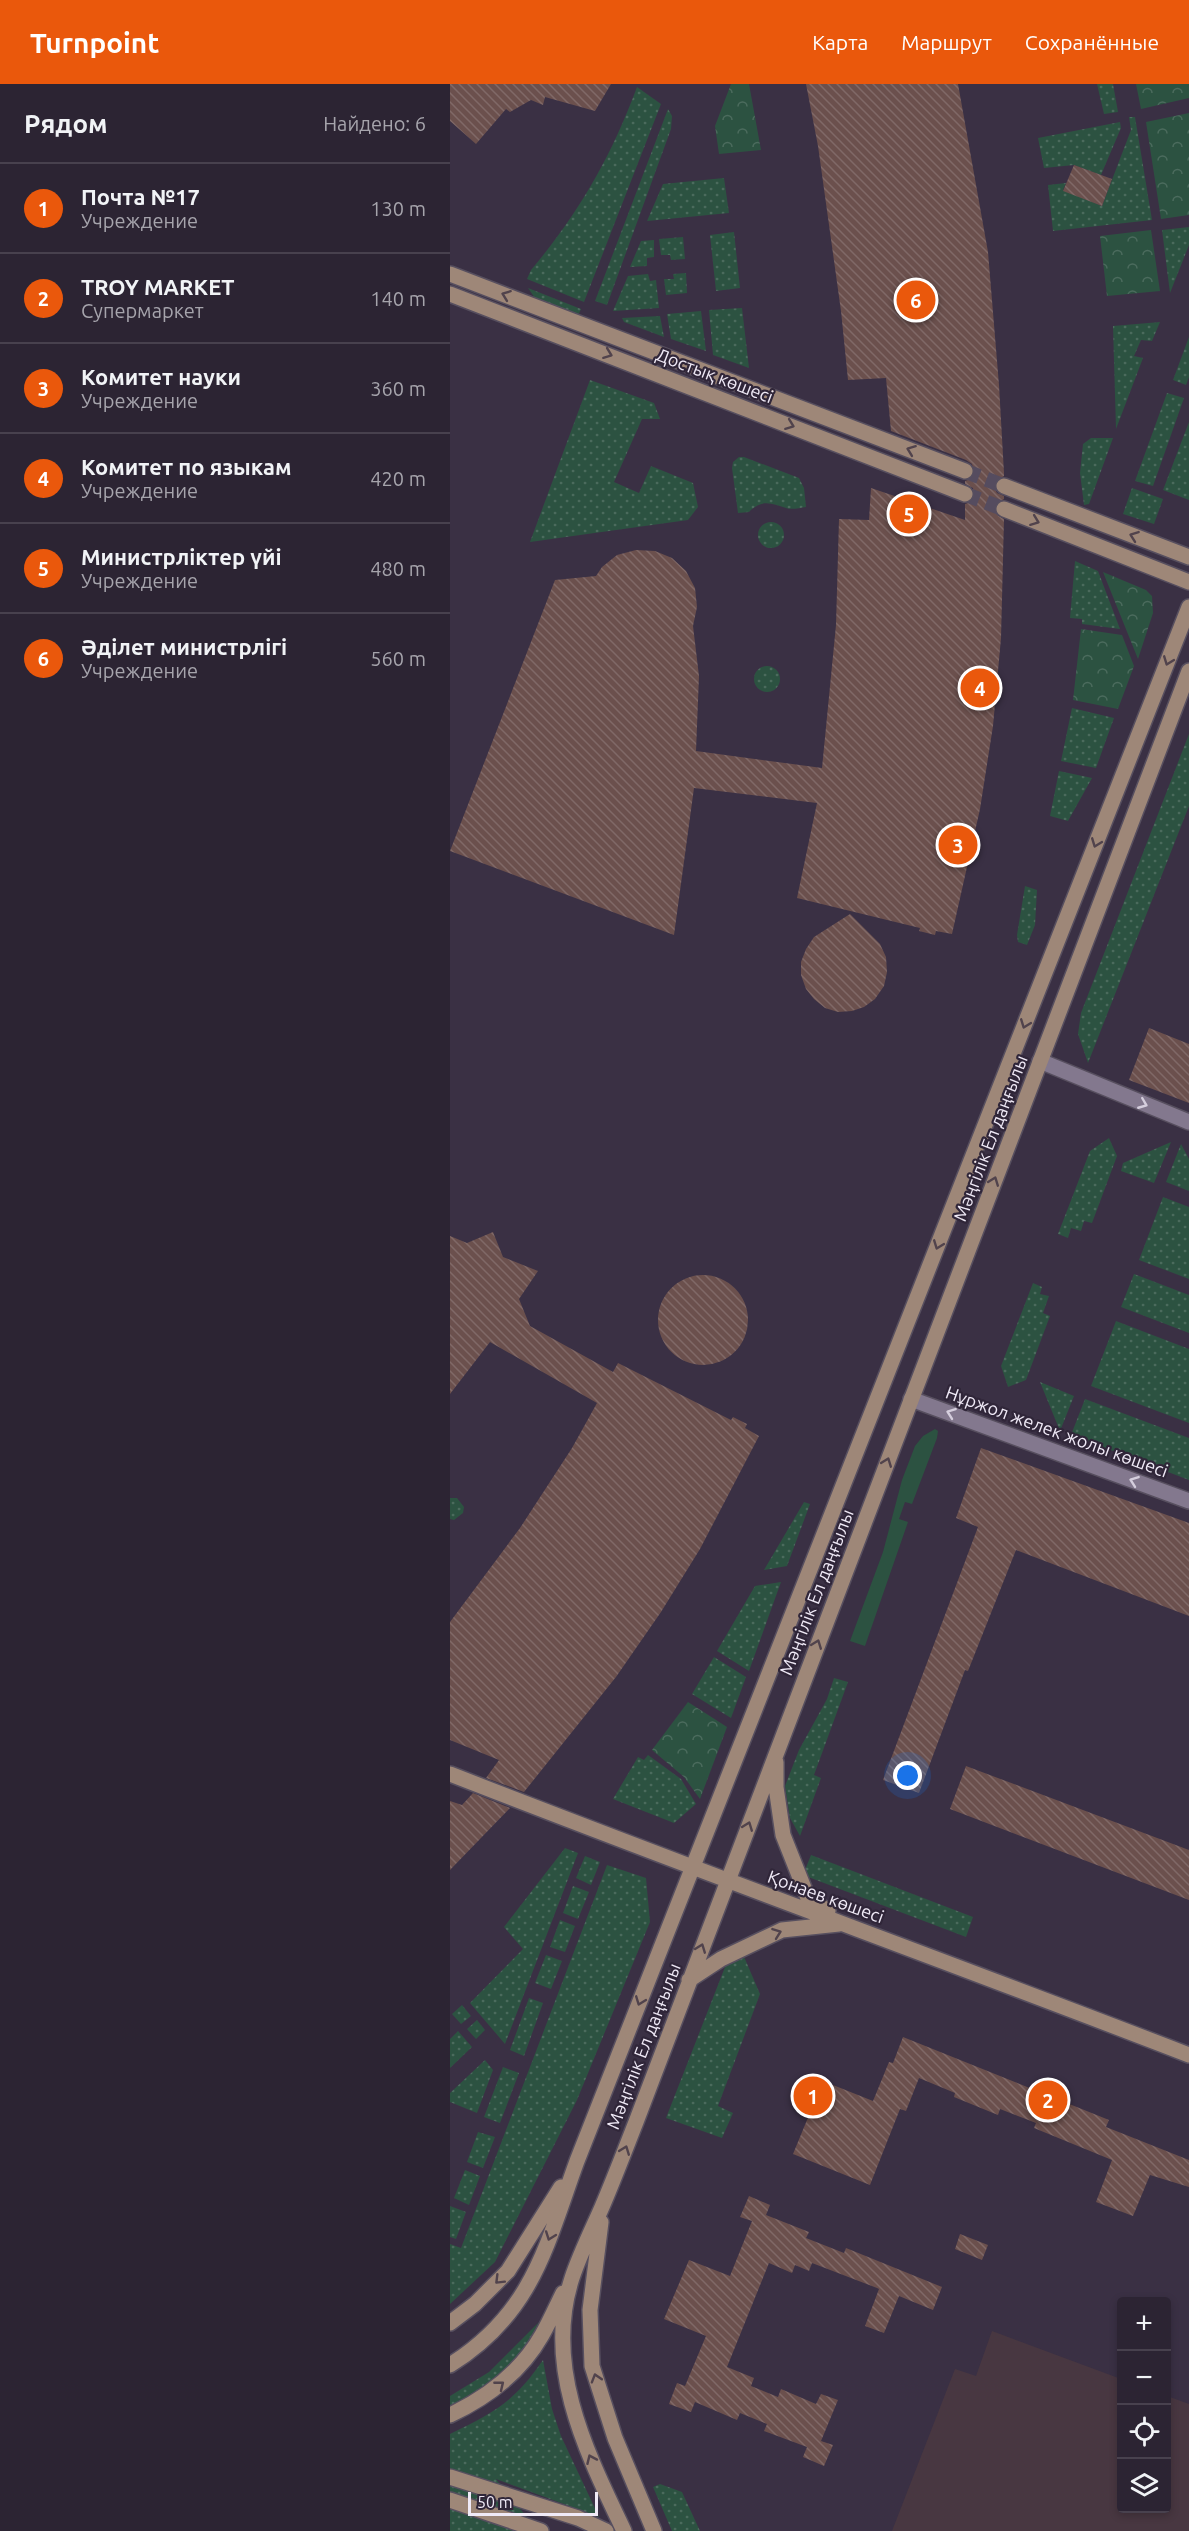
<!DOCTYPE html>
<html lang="ru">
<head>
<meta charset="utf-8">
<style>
  body { margin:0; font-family:Ubuntu,sans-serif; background:#342c3b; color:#f1f3f6 }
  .controls { position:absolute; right:18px; bottom:18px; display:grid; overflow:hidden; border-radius:6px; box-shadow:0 3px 9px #0003 }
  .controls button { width:54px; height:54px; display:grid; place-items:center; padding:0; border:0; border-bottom:2px solid #48414e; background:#2c2433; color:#f1f3f6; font:30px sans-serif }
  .scale { position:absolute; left:18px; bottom:15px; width:130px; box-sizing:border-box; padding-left:6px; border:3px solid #f0eaf7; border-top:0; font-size:16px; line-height:21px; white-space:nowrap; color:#f0eaf7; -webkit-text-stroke:4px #302639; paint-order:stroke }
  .you { position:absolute; left:458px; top:1692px; width:21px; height:21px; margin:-15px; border:4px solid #fff; border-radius:50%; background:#1a73e8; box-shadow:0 0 0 9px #1a73e833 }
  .badge { display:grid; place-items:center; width:39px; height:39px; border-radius:50%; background:#ea580c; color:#fff; font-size:20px; font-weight:700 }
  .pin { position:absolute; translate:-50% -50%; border:3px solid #fff; box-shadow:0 2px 6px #0006 }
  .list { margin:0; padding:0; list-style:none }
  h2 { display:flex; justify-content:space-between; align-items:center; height:78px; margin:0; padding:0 24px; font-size:26px }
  h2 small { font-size:20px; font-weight:400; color:#a6a4ac }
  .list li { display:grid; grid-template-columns:39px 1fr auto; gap:18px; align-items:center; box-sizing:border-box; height:90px; padding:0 24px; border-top:2px solid #48414e }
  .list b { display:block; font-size:22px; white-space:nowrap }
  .list p { margin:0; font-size:20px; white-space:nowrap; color:#a6a4ac }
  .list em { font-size:20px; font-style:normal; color:#a6a4ac }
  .icon { flex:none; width:33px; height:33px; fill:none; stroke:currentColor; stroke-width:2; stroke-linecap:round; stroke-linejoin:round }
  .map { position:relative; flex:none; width:739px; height:2447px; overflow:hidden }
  header { display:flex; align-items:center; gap:36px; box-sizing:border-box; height:84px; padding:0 30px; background:#ea580c; color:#fff }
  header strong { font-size:28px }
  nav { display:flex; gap:33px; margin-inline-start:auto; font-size:21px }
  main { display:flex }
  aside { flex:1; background:#2c2433 }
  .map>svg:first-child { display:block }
  .education { fill:#483741 }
  .grass { fill:url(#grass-dots) }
  .forest { fill:url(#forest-crowns) }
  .garden { fill:#2c5241 }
  .building { fill:url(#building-back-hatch) }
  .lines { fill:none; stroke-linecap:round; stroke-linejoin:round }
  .secondary-tunnel { stroke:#554c5f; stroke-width:15; stroke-dasharray:15 8; stroke-linecap:butt }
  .street-casing { stroke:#574f5f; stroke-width:18 }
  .secondary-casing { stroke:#574f5f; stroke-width:18 }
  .street { stroke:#83788e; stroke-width:15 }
  .secondary { stroke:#9e8778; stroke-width:15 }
  .oneway { stroke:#51434c }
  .oneway2 { stroke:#d5cedd }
  .labels { text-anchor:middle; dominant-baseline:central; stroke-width:4.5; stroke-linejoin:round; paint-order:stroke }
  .street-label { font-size:18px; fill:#f0eaf7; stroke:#302639 }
</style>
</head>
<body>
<header>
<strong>Turnpoint</strong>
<nav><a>Карта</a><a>Маршрут</a><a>Сохранённые</a></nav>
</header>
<main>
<aside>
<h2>Рядом<small>Найдено: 6</small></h2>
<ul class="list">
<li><span class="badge">1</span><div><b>Почта №17</b><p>Учреждение</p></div><em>130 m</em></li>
<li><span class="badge">2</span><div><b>TROY MARKET</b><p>Супермаркет</p></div><em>140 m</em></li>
<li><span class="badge">3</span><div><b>Комитет науки</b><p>Учреждение</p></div><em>360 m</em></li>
<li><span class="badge">4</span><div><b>Комитет по языкам</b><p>Учреждение</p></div><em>420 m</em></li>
<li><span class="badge">5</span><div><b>Министрліктер үйі</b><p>Учреждение</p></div><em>480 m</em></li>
<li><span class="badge">6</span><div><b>Әділет министрлігі</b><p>Учреждение</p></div><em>560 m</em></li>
</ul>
</aside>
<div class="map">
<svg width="739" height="2447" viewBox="0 0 739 2447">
  <defs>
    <pattern id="grass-dots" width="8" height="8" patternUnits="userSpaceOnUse" patternTransform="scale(1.5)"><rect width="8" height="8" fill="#2c5241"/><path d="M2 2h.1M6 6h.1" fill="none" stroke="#4b6b5d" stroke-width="1.8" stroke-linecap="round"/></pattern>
    <pattern id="forest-crowns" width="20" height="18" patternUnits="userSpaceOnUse" patternTransform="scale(1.5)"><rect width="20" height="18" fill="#2c5241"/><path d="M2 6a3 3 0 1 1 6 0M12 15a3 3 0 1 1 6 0" fill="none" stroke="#4b6b5d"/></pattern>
    <pattern id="building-back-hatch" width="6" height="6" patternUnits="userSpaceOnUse" patternTransform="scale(1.5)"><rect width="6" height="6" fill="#6b504d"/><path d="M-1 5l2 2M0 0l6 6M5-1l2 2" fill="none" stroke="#806967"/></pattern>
  </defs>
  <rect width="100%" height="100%" fill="#3a3044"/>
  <path class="education" d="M542,2247L671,2295L672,2424H716L717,2312L739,2320V2447H442L505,2285L526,2292Z"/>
  <path class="grass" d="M647,0H663L668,28L654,30Z
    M187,3L211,20L134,218L77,195L81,186C129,129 161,73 187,3Z
    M218,25L222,32L221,45L157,221L145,217Z
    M679,33H685L702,136L603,147L598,101L616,99L613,106L652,122L681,46Z
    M670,38L671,44L651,91L624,81L594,84L588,54Z
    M274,94L279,129L197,137L213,100Z
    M739,143V161L720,209L712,146Z
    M284,148L290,204L266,207L260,151Z
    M233,153L235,175L221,176L220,171H211L209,155Z
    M204,156V173L197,174V182L180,183L191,157Z
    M236,189L237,209L216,211L214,195H224L223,190Z
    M198,190L200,197L206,196L209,224L163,227L178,192Z
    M78,204L131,225L128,232L87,217Z
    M292,224L299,284L263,271L259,226Z
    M251,227L256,267L221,255L217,230Z
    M210,232L214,253L174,238L172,234Z
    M710,238L702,257L691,256L684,272L693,274L666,345L663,242Z
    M739,253V293L736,301L723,296Z
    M140,296L204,319L210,335H192L164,398L189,409L201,382L243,399L248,423L238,436L80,458Z
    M717,309L734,314L703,402L685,397Z
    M739,338V416L713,406Z
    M641,354H663L639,420L634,421L630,389L633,360Z
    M289,373H294L349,394L354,404L356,423C350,424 341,426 336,424C321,419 311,415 299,428L288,429L282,384L283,378Z
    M682,404L713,415L704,440L673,430Z
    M308 451a13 13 0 1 1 26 0a13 13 0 1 1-26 0Z
    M625,477L648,487L670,545L632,540V535L620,534Z
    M304 595a13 13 0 1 1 26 0a13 13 0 1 1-26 0Z
    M622,624L664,634L646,684L611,677Z
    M739,650V722L638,979L628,950L631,929Z
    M609,687L642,694L618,737L600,732Z
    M575,802L587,806L585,841L577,861L568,858L567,851Z
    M659,1054L667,1072L642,1139L634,1137L631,1147L621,1144L618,1154L608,1150L640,1067Z
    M721,1058L704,1099L671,1087L673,1079Z
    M731,1060L739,1075V1107L716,1098Z
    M713,1113L739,1123V1195L689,1176Z
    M684,1190L739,1211V1249L671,1223Z
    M583,1199L592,1203L590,1210L599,1212L593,1229L600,1232L576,1296L558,1303L551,1282Z
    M666,1237L739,1265V1339L641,1302Z
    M590,1298L624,1312L610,1347Z
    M635,1315L739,1354V1396L621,1351Z
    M0,1414H7L14,1423L13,1429L4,1436L0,1435Z
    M354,1418L360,1420L337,1482L314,1486Z
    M331,1498L299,1587L267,1567L305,1502Z
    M264,1573L296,1593L281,1634L242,1610Z
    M384,1594L398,1598L364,1691L371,1694L350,1752L340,1734L335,1702L349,1666L377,1615Z
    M198,1671L231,1695L246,1720L224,1739L163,1715L188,1673L194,1676Z
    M115,1764L128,1769L55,1960L20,1919L73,1865L54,1843Z
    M361,1771L523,1833L516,1853L353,1791Z
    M135,1772L150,1778L141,1801L126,1794Z
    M157,1781L196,1794L200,1838L127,2016L45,2178L0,2220V2160L11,2164Z
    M123,1802L139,1808L128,1835L113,1829Z
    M110,1836L125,1842L115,1868L100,1863Z
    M284,1860L289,1861L310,1910L268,2022L283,2029L272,2054L216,2034Z
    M96,1871L112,1877L101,1905L85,1899Z
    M79,1914L93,1919L74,1972L60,1966Z
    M12,1921L21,1932L11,1940L2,1930Z
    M27,1936L35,1946L26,1955L17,1945Z
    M8,1947L22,1963L0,1984V1955Z
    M35,1976L43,1986L27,2029L0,2018V2009Z
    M53,1983L69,1989L50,2039L34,2033Z
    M28,2048L45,2053L33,2084L17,2078Z
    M15,2086L30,2092L19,2121L4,2114Z
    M0,2122L16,2128L6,2155L0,2153Z
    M89,2238C66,2282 44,2301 0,2324V2312L39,2288Z
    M93,2276L102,2325L111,2352L149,2433L46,2395L88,2447H0V2350C45,2328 64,2318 93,2276Z
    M210,2400L232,2408L250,2447H222L203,2403Z"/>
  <path class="forest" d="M281,0H299L311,66L269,70L265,42Z
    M686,0H739V14L691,25Z
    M739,29V131L711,135L696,38Z
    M701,146L710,207L657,212L650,152Z
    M653,488L696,506L702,512L703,529L688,575Z
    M631,545L672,551L684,582L668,625L623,616Z
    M238,1618L277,1643L250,1715L234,1693L202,1666Z"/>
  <path class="garden" d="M485,1345L488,1347L487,1354L462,1420L455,1418L449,1435L458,1438L415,1562L400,1557L433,1468L452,1396L465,1362L473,1352Z"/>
  <path class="building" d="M0,0H161L145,27L95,13L93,21L81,16L60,28L56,25L26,60L0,37Z
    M356,0H508L538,168L549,301L554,389V392L545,398L544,403L547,409L554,412V415L545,421L544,426L547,431L554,435L551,554L543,642L530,725L502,850L486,847L485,851L469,847L470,844L347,814L367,719L244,704L224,851L0,767L105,496L146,492L152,483L167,471L186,466L205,467L222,474L236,487L245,504L247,523L243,542L249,592L246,667L372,684L386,541L389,435L419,436L421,404L515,436V420L521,418L524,413L523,404L515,400V397L521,395L524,390L522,380L516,376L441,347L436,294L398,296L391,227L368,62Z
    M624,81L662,95L652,122L613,107Z
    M400,830L430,860L436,873L437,888L434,902L425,915L414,923L402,927L388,928L375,924L364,915L356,905L351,891V878L356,865L364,853Z
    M699,944L739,960V1019L679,996Z
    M43,1148L53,1173L88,1187L69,1215L80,1242L163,1288L168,1279L281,1336L283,1333L297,1340L295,1344L309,1352L250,1465L211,1528L166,1593L74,1708L36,1694L49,1676L0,1656V1538L70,1444L122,1364L147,1319L40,1258L0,1310V1152L17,1159Z
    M208 1236a45 45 0 1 1 90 0a45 45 0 1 1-90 0Z
    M531,1364L739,1439V1532L566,1466L518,1587L515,1586L469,1709L433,1696L528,1443L506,1434Z
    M516,1682L739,1766V1816L500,1725Z
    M23,1709L60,1724L0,1786V1717L12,1721Z
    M453,1953L659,2036L656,2043L739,2076V2103L700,2091L683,2132L646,2118L662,2076L584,2044L586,2039L550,2025L548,2031L504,2013L505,2009L469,1994L456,2027L450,2025L420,2101L343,2070L373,1997L423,2017L439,1978L443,1979Z
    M299,2112L320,2121L316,2131L359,2148L356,2154L394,2169L396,2164L492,2203L483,2226L449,2212L434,2249L415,2242L429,2205L427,2204L362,2179L359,2187L345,2181L342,2189L319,2179L277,2283L304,2294L301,2302L328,2313L331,2305L366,2320L371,2310L388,2316L371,2357L383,2361L374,2382L353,2373L357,2363L314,2347L317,2340L290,2329L287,2336L245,2318L241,2328L219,2320L227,2299L235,2302L256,2252L214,2235L239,2176L280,2192L302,2137L290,2133Z
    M510,2150L538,2161L532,2176L505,2165Z"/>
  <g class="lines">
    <path class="secondary-tunnel" d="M515,387L554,402
      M515,410L554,425"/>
    <defs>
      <path id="street" d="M590,977L739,1038
        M461,1315L739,1417"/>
      <path id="secondary" d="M0,190L515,387
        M0,210L515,410
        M554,402L739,473
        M554,425L739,498
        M326,1678V1703L333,1751L358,1814L378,1827
        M0,1690C245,1786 493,1876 739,1971
        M239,1896L271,1875L332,1846L389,1840
        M151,2138L140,2226L142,2282L165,2354L204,2447
        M0,2239L25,2220L58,2187L111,2103
        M0,2281C83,2229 96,2162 127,2077L739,523
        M0,2331C38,2313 71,2288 92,2251C100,2237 106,2223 113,2209
        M0,2393L128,2434L156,2447
        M0,2416L91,2447
        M174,2447C137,2369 93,2283 122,2194C130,2170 142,2146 152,2123C164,2095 175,2066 186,2038L739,587"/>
    </defs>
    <use href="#street" class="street-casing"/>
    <use href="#secondary" class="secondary-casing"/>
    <use href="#street" class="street"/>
    <use href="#secondary" class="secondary"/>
  </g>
  <defs><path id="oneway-chevron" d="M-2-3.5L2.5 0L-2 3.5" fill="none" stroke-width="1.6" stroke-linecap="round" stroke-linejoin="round" transform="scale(1.5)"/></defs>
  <g class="oneway">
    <use href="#oneway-chevron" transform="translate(56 211) rotate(-159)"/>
    <use href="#oneway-chevron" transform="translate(158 270) rotate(21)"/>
    <use href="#oneway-chevron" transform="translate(340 341) rotate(21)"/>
    <use href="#oneway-chevron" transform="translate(461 366) rotate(-159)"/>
    <use href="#oneway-chevron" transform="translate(585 437) rotate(21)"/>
    <use href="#oneway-chevron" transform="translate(684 452) rotate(-160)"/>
    <use href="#oneway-chevron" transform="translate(718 577) rotate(111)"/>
    <use href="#oneway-chevron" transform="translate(646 759) rotate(111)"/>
    <use href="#oneway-chevron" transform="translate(575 940) rotate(111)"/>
    <use href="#oneway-chevron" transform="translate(544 1097) rotate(-69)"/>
    <use href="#oneway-chevron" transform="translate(488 1161) rotate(111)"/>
    <use href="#oneway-chevron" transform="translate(437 1378) rotate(-69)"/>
    <use href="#oneway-chevron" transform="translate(367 1560) rotate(-69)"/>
    <use href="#oneway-chevron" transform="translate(298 1742) rotate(-69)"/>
    <use href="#oneway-chevron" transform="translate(327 1849) rotate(-20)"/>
    <use href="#oneway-chevron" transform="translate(251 1864) rotate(-69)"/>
    <use href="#oneway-chevron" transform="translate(190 1917) rotate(111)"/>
    <use href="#oneway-chevron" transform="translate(175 2066) rotate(-69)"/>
    <use href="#oneway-chevron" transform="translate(100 2152) rotate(110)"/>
    <use href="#oneway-chevron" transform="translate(49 2196) rotate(135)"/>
    <use href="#oneway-chevron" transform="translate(146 2294) rotate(-107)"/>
    <use href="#oneway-chevron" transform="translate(50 2301) rotate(-39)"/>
    <use href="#oneway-chevron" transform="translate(141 2375) rotate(-114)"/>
  </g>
  <g class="oneway2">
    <use href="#oneway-chevron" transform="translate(693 1020) rotate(22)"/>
    <use href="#oneway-chevron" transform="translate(501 1329) rotate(-160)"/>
    <use href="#oneway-chevron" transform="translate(684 1397) rotate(-160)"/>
  </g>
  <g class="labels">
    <g class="street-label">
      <text transform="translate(265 291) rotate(21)">Достық көшесі</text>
      <text transform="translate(540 1054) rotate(-69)">Мәңгілік Ел даңғылы</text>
      <text transform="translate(607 1347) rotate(20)">Нұржол желек жолы көшесі</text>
      <text transform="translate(366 1508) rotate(-69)">Мәңгілік Ел даңғылы</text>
      <text transform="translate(376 1812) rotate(20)">Қонаев көшесі</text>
      <text transform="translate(193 1962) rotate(-69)">Мәңгілік Ел даңғылы</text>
    </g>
  </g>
</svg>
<div class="controls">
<button>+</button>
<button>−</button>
<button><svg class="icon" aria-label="locate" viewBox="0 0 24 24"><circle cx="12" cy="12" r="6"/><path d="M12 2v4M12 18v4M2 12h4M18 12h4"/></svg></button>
<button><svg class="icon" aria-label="layers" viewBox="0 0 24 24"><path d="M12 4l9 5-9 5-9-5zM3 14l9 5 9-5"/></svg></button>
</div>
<div class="scale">50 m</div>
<div class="you"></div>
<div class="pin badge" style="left:363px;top:2012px">1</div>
<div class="pin badge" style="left:598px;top:2016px">2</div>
<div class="pin badge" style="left:508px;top:761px">3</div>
<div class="pin badge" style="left:530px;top:604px">4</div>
<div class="pin badge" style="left:459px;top:430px">5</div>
<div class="pin badge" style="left:466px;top:216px">6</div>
</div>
</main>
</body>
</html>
